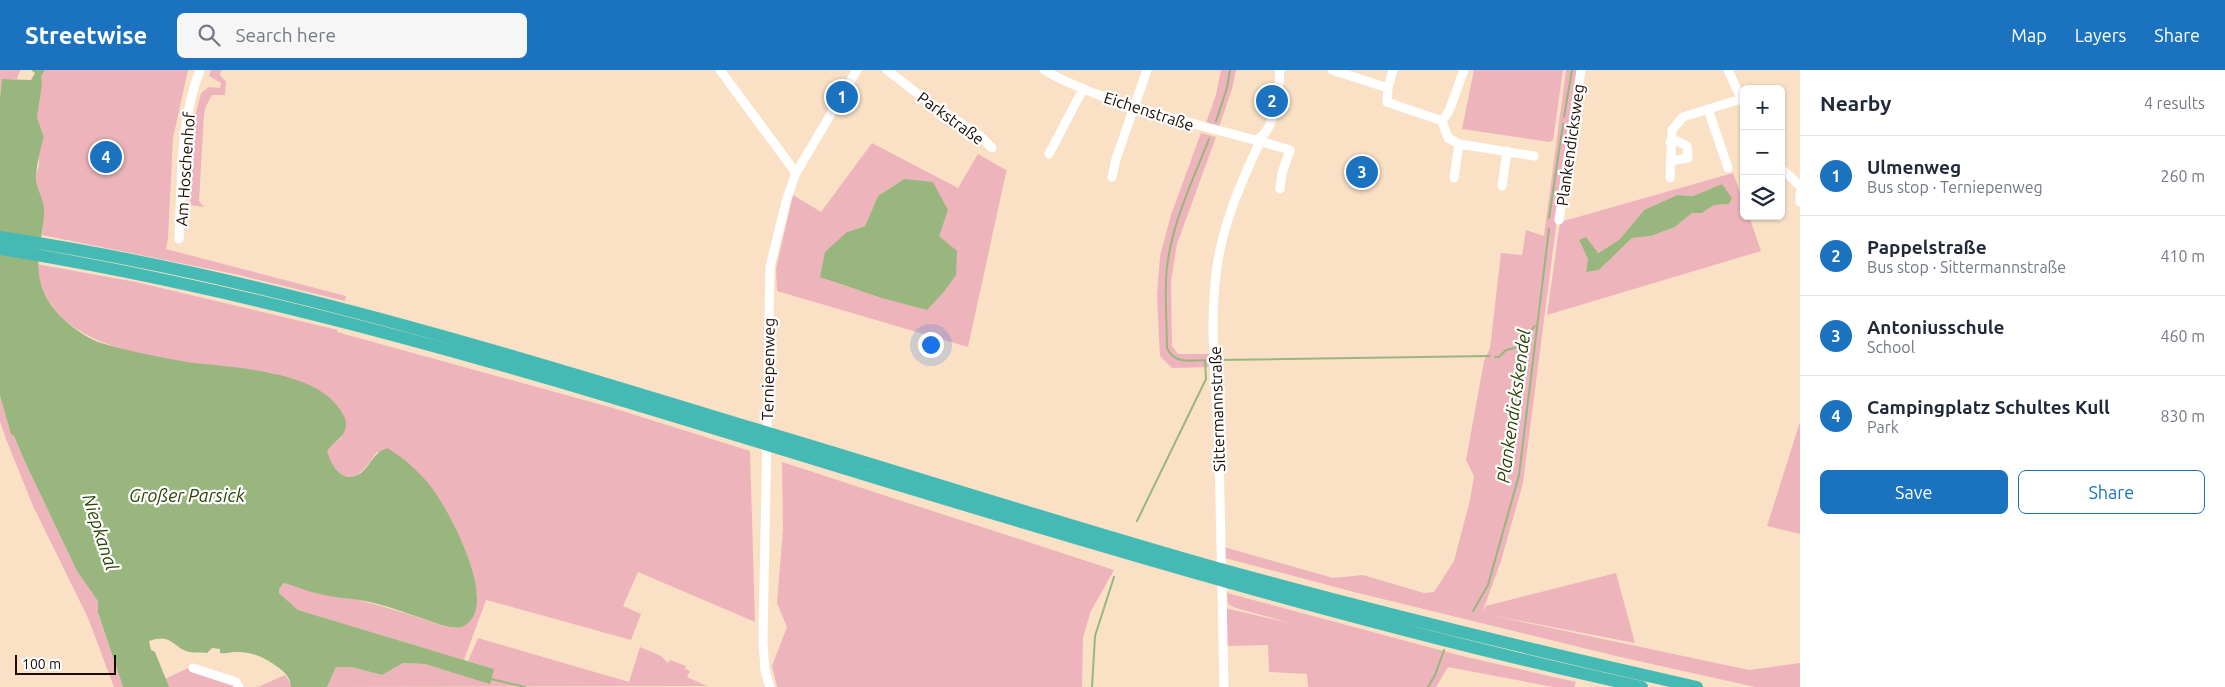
<!DOCTYPE html>
<html lang="en">
<head>
<meta charset="utf-8">
<style>
  body { margin:0; font-family:Ubuntu,sans-serif; background:#f6f6f7; color:#1f2937 }
  .controls { position:absolute; right:15px; top:15px; display:grid; overflow:hidden; border-radius:8px; box-shadow:0 1px 4px #0004 }
  .controls button { width:45px; height:45px; display:grid; place-items:center; padding:0; border:0; border-bottom:1px solid #e0e1e3; background:#fff; color:#1f2937; font:25px sans-serif }
  .scale { position:absolute; left:15px; bottom:12px; width:101px; box-sizing:border-box; padding-left:5px; border:2px solid #180b00; border-top:0; font-size:14px; line-height:18px; white-space:nowrap; color:#180b00; -webkit-text-stroke:4px #fff; paint-order:stroke }
  .you { position:absolute; left:930px; top:274px; width:18px; height:18px; margin:-12px; border:4px solid #fff; border-radius:50%; background:#1a73e8; box-shadow:0 0 0 8px #1a73e833 }
  .badge { display:grid; place-items:center; width:32px; height:32px; border-radius:50%; background:#1b73c0; color:#fff; font-size:16px; font-weight:700 }
  .pin { position:absolute; translate:-50% -50%; border:2px solid #fff; box-shadow:0 1px 5px #0006 }
  .list { margin:0; padding:0; list-style:none }
  h2 { display:flex; justify-content:space-between; align-items:center; height:65px; margin:0; padding:0 20px; font-size:21px }
  h2 small { font-size:16px; font-weight:400; color:#747a83 }
  .list li { display:grid; grid-template-columns:32px 1fr auto; gap:15px; align-items:center; box-sizing:border-box; height:80px; padding:0 20px; border-top:1px solid #e0e1e3 }
  .list b { display:block; font-size:19px; white-space:nowrap }
  .list p { margin:0; font-size:16px; white-space:nowrap; color:#747a83 }
  .list em { font-size:16px; font-style:normal; color:#747a83 }
  .actions { display:flex; gap:10px; padding:15px 20px }
  .actions a { flex:1; padding:11px 0; border:1px solid #1b73c0; border-radius:8px; text-align:center; font-size:18px; color:#1b73c0 }
  .actions .main { background:#1b73c0; color:#fff }
  .icon { flex:none; width:28px; height:28px; fill:none; stroke:currentColor; stroke-width:2; stroke-linecap:round; stroke-linejoin:round }
  .map { position:relative; flex:none; width:1800px; height:617px; overflow:hidden }
  header { display:flex; align-items:center; gap:30px; box-sizing:border-box; height:70px; padding:0 25px; background:#1b73c0; color:#fff }
  header strong { font-size:24px }
  nav { display:flex; gap:28px; margin-inline-start:auto; font-size:18px }
  .search { width:350px; height:45px; background:#f6f6f7; display:flex; align-items:center; gap:12px; box-sizing:border-box; padding:0 18px; border-radius:8px; color:#747a83; font-size:19px }
  main { display:flex }
  aside { flex:1; background:#fff }
  .map>svg:first-child { display:block }
  .green { fill:#edb4bb; fill-rule:evenodd }
  .water { fill:#98b67d }
  .lines { fill:none; stroke-linecap:round; stroke-linejoin:round }
  .stream { stroke:#98b67d; stroke-width:2 }
  .minor { stroke:#fff; stroke-width:9 }
  .highway { stroke:#45bab5; stroke-width:12 }
  .labels { text-anchor:middle; dominant-baseline:central; stroke-width:4.5; stroke-linejoin:round; paint-order:stroke }
  .street-label { font-size:16px; fill:#180b00; stroke:#fff }
  .water-label { font-size:18px; font-style:italic; fill:#2a4404; stroke:#fff }
</style>
</head>
<body>
<header>
<strong>Streetwise</strong>
<div class="search"><svg class="icon" aria-label="search" viewBox="0 0 24 24"><circle cx="10" cy="10" r="6"/><path d="M15 15l6 6"/></svg>Search here</div>
<nav><a>Map</a><a>Layers</a><a>Share</a></nav>
</header>
<main>
<div class="map">
<svg width="1800" height="617" viewBox="0 0 1800 617">
  <rect width="100%" height="100%" fill="#fae1c6"/>
  <path class="green" d="M0,0H20L17,9H2L0,28Z
    M45,0H188L173,68L168,168L166,179L346,226L345,231L239,205L42,165L43,157L39,123L35,108L39,95V79L44,67L37,48L42,15L40,7Z
    M211,0H221L220,5L226,12L225,25H212L206,36L204,44L199,131L204,137L190,135L195,46L201,23L209,17L220,18L221,13L209,6Z
    M1221,0H1236L1232,19L1219,57L1206,53L1216,25Z
    M1474,0H1563L1553,70L1550,72L1462,59Z
    M1566,0H1578L1569,56L1523,413L1501,491L1482,543L1486,536L1616,503L1635,573L1485,544L1749,600L1800,593V617H1755L1620,587L1354,522L1225,488L1224,477L1333,508L1363,505L1424,523L1434,522L1454,491L1470,430L1474,406L1466,390L1484,291L1490,278L1501,183L1522,185L1526,160L1544,166Z
    M1201,63L1216,67L1177,174L1171,211L1172,276L1178,284H1209V297L1172,298L1160,286L1157,225L1160,186L1171,145Z
    M872,73L958,118L978,84L1006,100L1007,98L968,277L777,221L776,199L793,125L821,142ZM904,109L939,166L956,204L943,223L927,240L840,214L847,162L865,156L878,126Z
    M1733,103L1744,133V146H1749L1761,181L1547,245L1560,152ZM1722,114L1729,134L1714,135L1702,143H1692L1675,157L1651,166L1632,168L1599,200L1586,202L1588,189L1579,170L1597,183L1620,169L1644,140L1677,125L1693,126Z
    M36,194L136,212L338,260L337,262L613,338L750,381L755,552L638,502L623,536L641,544L631,570L486,530L464,590L298,540L279,523V519L284,513C332,523 380,534 426,550C435,553 454,561 463,556C506,532 436,412 409,394C401,388 387,386 377,382C372,388 368,396 362,401C346,418 331,396 326,381L342,367C332,357 285,307 276,304C263,300 245,300 231,298C170,289 67,284 42,217C39,210 38,201 36,194Z
    M0,326L11,364L14,366L25,392L77,501L98,530V544L123,617H114L88,548L33,436L6,369L0,351Z
    M1800,352V464L1767,456Z
    M782,392L1114,500L1091,541L1083,567L1082,617H777L772,596L787,557L777,533L783,459Z
    M1227,523L1462,586L1576,612L1574,617H1553L1448,597L1436,617H1308L1307,604L1269,602L1268,575L1226,576L1225,538L1293,554L1236,538L1228,534Z
    M478,568L629,612L640,577L661,586L668,593L670,590L686,596L685,599L690,601L687,607L707,616L327,617L336,597H351L382,605L403,593L425,594L448,601L494,599L468,591Z
    M188,598L230,611L237,617H169L165,609Z
    M285,605L291,614V617H258Z"/>
  <path class="water" d="M31,0H45L41,7L42,15L37,48L44,67C41,74 35,104 36,111C38,122 45,132 44,143C42,180 29,201 51,235C62,250 81,265 98,272C127,281 158,287 187,292C231,298 316,299 341,341C344,346 346,349 346,355C345,367 334,372 327,381C331,395 343,416 361,403C372,394 372,384 387,378C404,388 420,402 432,418C449,441 501,535 464,556C455,561 436,553 427,550C406,543 386,535 365,531C350,528 335,528 320,524C308,522 296,516 284,513L279,519V523L298,540L494,599L490,614L425,594L403,593L382,605L351,597H336L327,617H291C291,609 285,602 279,598C266,588 252,581 235,582C230,582 226,584 220,583V579L212,578L207,583C202,582 196,583 190,582C174,579 172,562 149,571L151,580L155,582L169,617H123L98,543V531L77,501L25,392L14,366L11,364L0,326V28L2,9L31,10L35,3Z
    M904,109L933,112L948,140L939,166L957,181L956,205L943,223L927,240L882,228L820,207L825,182L847,162L865,156L878,126Z
    M1722,114L1732,128L1729,134L1714,135L1702,143H1692L1675,157L1651,166L1632,168L1599,200L1586,202L1588,189L1579,170L1586,167L1598,183L1620,169L1644,140L1677,125L1693,126Z"/>
  <g class="lines">
    <path class="stream" d="M1564,47L1572,0
      M1216,51L1227,18L1230,0
      M1549,148L1563,54
      M1495,287H1499L1506,280L1515,278L1535,256
      M1217,290L1490,286
      M1137,451L1206,309L1205,290C1190,291 1174,294 1167,278C1167,252 1164,224 1167,197C1172,153 1193,110 1209,69
      M1473,541L1488,515L1519,405L1549,159
      M491,609L525,617
      M1092,617L1095,566L1114,507
      M1428,617L1435,605L1444,580"/>
    <path class="minor" d="M720,0L796,103
      M887,0L923,28L979,65L992,78
      M1044,0C1064,12 1085,20 1107,28C1167,49 1230,62 1290,80L1282,103L1280,119
      M1332,0L1388,18L1387,32L1442,51
      M1728,0L1744,35
      M1388,18L1393,0
      M1708,39L1728,98
      M1442,51L1448,68L1459,74L1534,86
      M1442,51L1449,41L1464,0
      M1258,69C1275,61 1279,17 1280,0
      M1670,73L1677,71L1687,76L1688,88L1670,91
      M1049,84L1083,19
      M1781,98L1800,116
      M1112,107L1116,89L1147,0
      M1454,108L1459,74
      M1670,108L1672,60L1683,47L1741,29
      M1502,116L1507,81
      M1800,123V132
      M1559,150L1581,0
      M179,169C182,113 179,53 200,0
      M193,598L236,612L239,617
      M770,617L765,600L763,572L770,197L787,128L796,103L857,0
      M1224,617C1222,539 1221,461 1219,382C1217,321 1208,258 1217,197C1223,154 1240,115 1258,76V69"/>
    <path class="highway" d="M0,167C256,205 505,283 752,358C907,404 1061,454 1217,498C1376,542 1536,581 1697,617
      M0,179C293,226 576,316 859,403C1118,482 1377,559 1642,617"/>
  </g>
  <g class="labels">
    <g class="street-label">
      <text transform="translate(1149 41) rotate(18)">Eichenstraße</text>
      <text transform="translate(951 48) rotate(36)">Parkstraße</text>
      <text transform="translate(1570 75) rotate(-82)">Plankendicksweg</text>
      <text transform="translate(185 99) rotate(-86)">Am Hoschenhof</text>
      <text transform="translate(768 299) rotate(-89)">Terniepenweg</text>
      <text transform="translate(1217 339) rotate(-92)">Sittermannstraße</text>
    </g>
    <g class="water-label">
      <text transform="translate(1513 336) rotate(-82)">Plankendickskendel</text>
      <text x="187" y="425">Großer Parsick</text>
      <text transform="translate(101 462) rotate(72)">Niepkanal</text>
    </g>
  </g>
</svg>
<div class="controls">
<button>+</button>
<button>−</button>
<button><svg class="icon" aria-label="layers" viewBox="0 0 24 24"><path d="M12 4l9 5-9 5-9-5zM3 14l9 5 9-5"/></svg></button>
</div>
<div class="scale">100 m</div>
<div class="you"></div>
<div class="pin badge" style="left:842px;top:27px">1</div>
<div class="pin badge" style="left:1272px;top:31px">2</div>
<div class="pin badge" style="left:1362px;top:102px">3</div>
<div class="pin badge" style="left:106px;top:87px">4</div>
</div>
<aside>
<h2>Nearby<small>4 results</small></h2>
<ul class="list">
<li><span class="badge">1</span><div><b>Ulmenweg</b><p>Bus stop · Terniepenweg</p></div><em>260 m</em></li>
<li><span class="badge">2</span><div><b>Pappelstraße</b><p>Bus stop · Sittermannstraße</p></div><em>410 m</em></li>
<li><span class="badge">3</span><div><b>Antoniusschule</b><p>School</p></div><em>460 m</em></li>
<li><span class="badge">4</span><div><b>Campingplatz Schultes Kull</b><p>Park</p></div><em>830 m</em></li>
</ul>
<div class="actions"><a class="main">Save</a><a>Share</a></div>
</aside>
</main>
</body>
</html>
